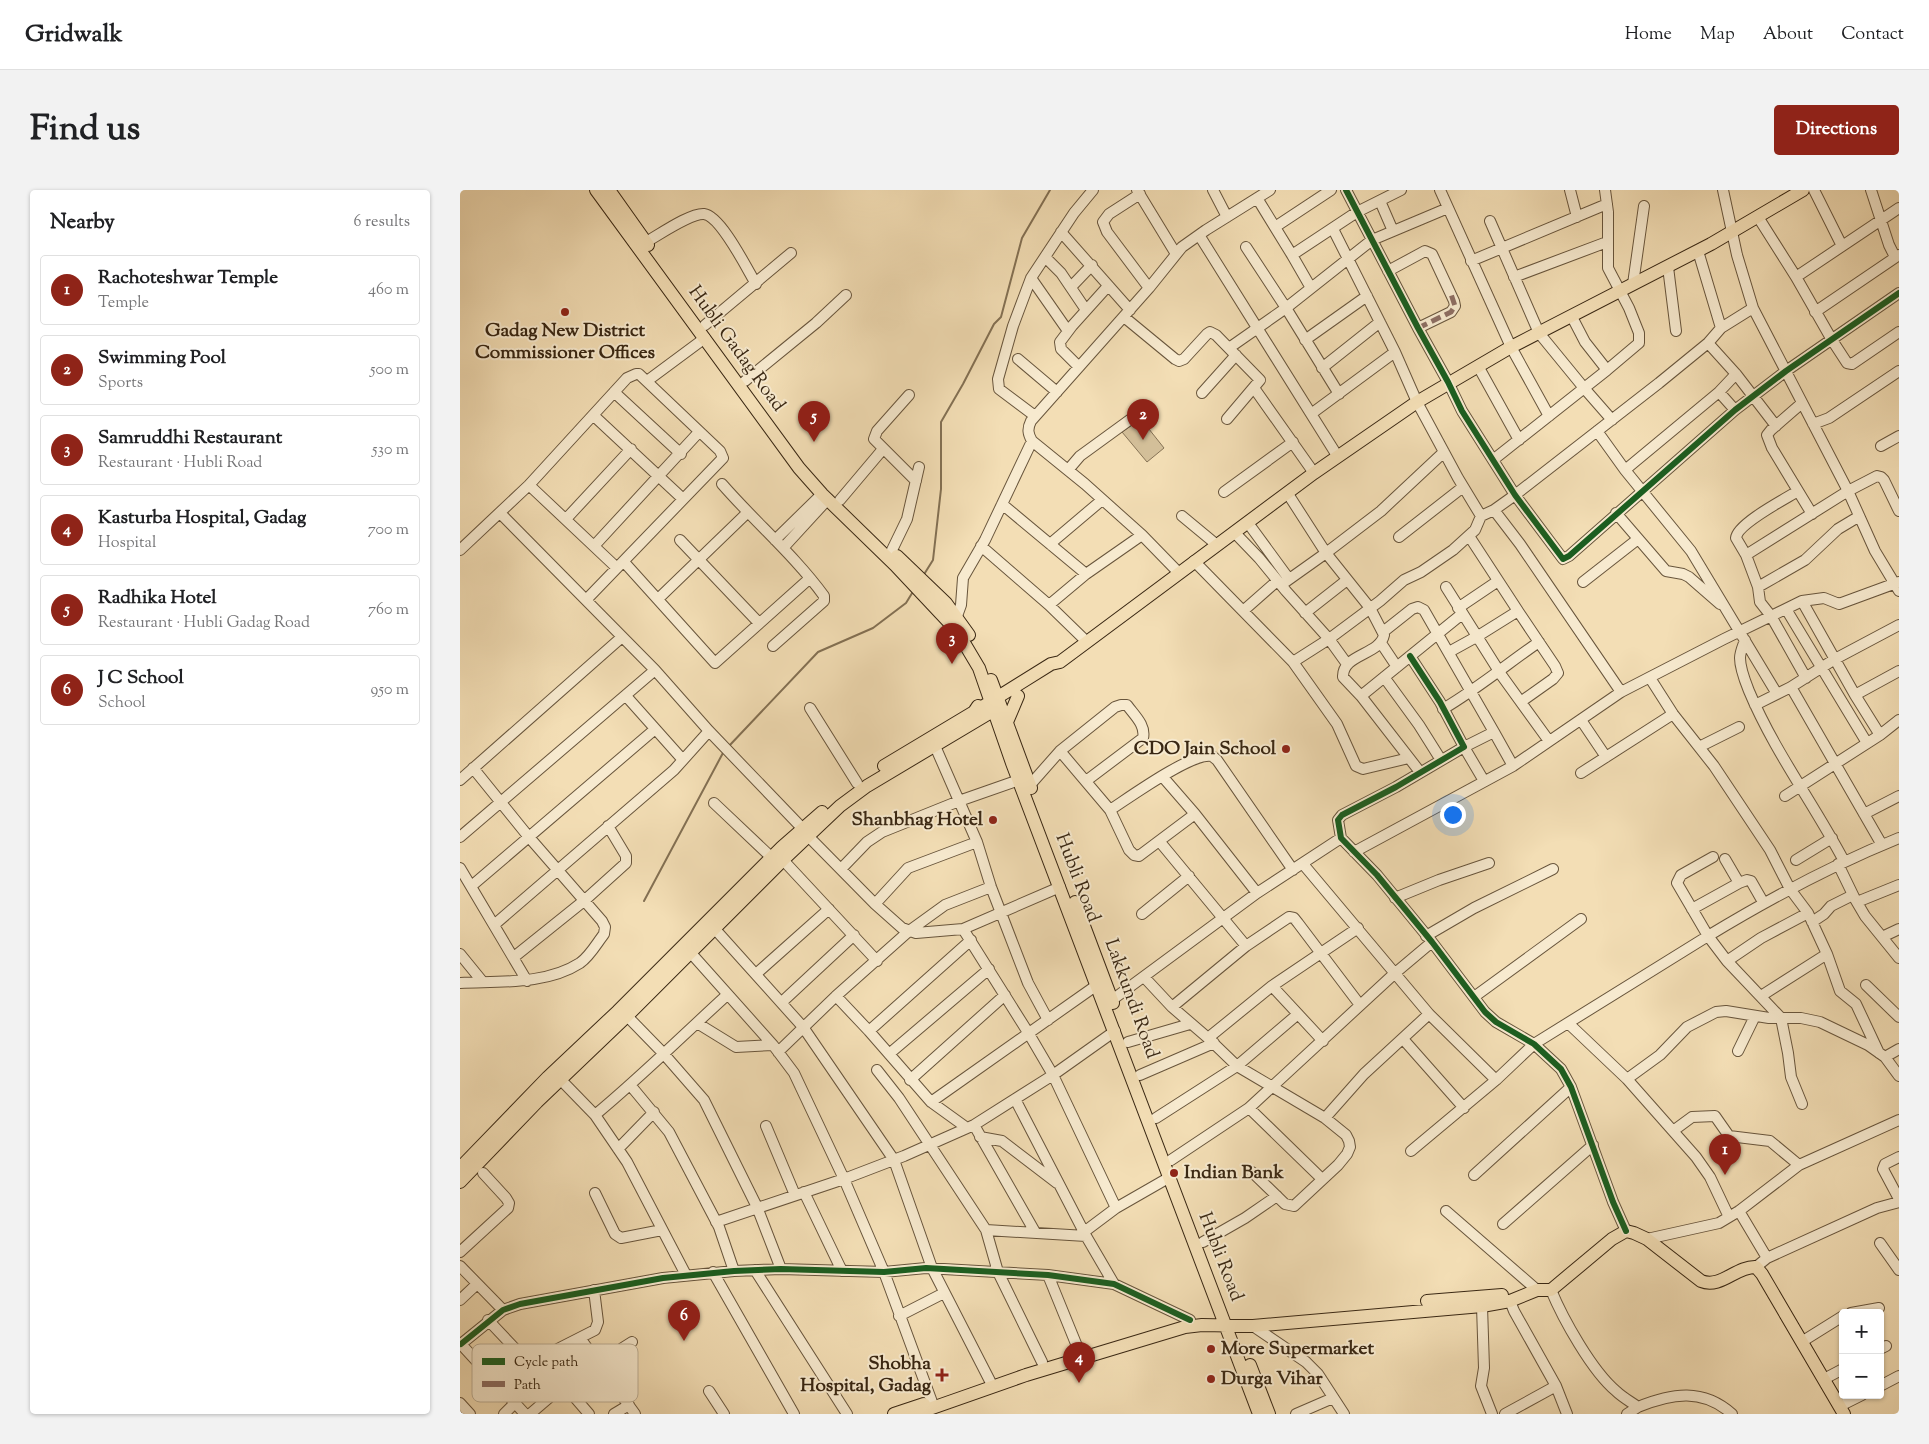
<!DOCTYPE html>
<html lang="en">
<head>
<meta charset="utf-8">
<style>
  body { margin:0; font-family:"Sorts Mill Goudy",serif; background:#f2f2f2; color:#202124 }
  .controls { position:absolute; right:15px; bottom:15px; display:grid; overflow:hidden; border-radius:5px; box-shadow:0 1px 4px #0004 }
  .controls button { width:45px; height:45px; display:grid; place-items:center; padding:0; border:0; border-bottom:1px solid #e0e0e0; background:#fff; color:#202124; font:25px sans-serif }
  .you { position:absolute; left:992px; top:624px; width:18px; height:18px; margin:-12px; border:4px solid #fff; border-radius:50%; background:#1a73e8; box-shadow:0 0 0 8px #1a73e833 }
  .badge { display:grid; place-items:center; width:32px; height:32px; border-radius:50%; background:#8f2418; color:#fff; font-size:16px; font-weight:700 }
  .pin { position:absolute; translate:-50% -41px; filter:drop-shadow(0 1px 2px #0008) }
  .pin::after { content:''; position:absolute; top:26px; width:18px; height:15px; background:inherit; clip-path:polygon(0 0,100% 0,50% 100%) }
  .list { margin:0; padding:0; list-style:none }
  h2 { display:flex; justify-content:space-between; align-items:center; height:65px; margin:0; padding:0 20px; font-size:21px }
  h2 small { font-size:16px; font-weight:400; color:#757577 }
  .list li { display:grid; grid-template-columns:32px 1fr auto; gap:15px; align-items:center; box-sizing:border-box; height:70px; margin:0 10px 10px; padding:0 10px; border:1px solid #e0e0e0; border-radius:5px }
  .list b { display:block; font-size:19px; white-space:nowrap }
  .list p { margin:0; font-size:16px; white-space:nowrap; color:#757577 }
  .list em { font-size:16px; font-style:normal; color:#757577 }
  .map { position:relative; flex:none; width:1439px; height:1224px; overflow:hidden; border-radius:5px }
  header { display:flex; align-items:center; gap:30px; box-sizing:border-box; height:70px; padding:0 25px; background:#fff; border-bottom:1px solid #e0e0e0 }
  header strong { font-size:24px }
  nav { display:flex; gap:28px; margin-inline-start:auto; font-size:18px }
  .intro { display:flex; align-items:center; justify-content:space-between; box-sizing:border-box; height:120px; padding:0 30px }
  h1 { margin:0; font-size:35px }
  .button { padding:12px 22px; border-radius:5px; background:#8f2418; color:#fff; font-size:18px; font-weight:700 }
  main { display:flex; gap:30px; padding:0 30px }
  aside { flex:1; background:#fff; border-radius:5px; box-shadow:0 1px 4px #0004 }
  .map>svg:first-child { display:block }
  .green { fill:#d3bf99; stroke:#867356 }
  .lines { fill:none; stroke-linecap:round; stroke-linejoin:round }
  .stream { stroke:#837053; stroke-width:2 }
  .minor-casing { stroke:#68553c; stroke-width:12 }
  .major-casing { stroke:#392713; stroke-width:14 }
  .minor { stroke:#f7eacf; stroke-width:10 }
  .major { stroke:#f3deb5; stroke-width:12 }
  .quiet { stroke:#8d6e63; stroke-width:5; stroke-dasharray:10 5; stroke-linecap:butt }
  .cycleway-casing { stroke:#f7eacf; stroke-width:9 }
  .cycleway { stroke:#1b5e20; stroke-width:6 }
  .poi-dot { fill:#8f2418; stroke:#f7eacf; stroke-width:2 }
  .labels { text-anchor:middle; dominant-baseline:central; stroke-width:4; stroke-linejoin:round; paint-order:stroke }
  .poi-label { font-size:19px; font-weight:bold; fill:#392713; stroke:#f7eacf; text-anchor:end }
  .street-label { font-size:19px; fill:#392713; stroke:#f7eacf }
  .key { fill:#f7eacf; stroke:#beb097; stroke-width:1 }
  .key-label { font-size:14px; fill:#392713 }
</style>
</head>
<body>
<header>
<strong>Gridwalk</strong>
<nav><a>Home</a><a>Map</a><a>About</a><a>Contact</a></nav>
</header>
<div class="intro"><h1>Find us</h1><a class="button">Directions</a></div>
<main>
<aside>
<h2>Nearby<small>6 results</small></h2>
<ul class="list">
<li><span class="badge">1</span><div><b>Rachoteshwar Temple</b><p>Temple</p></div><em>460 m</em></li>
<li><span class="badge">2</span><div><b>Swimming Pool</b><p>Sports</p></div><em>500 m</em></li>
<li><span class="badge">3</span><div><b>Samruddhi Restaurant</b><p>Restaurant · Hubli Road</p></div><em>530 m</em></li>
<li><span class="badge">4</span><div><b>Kasturba Hospital, Gadag</b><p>Hospital</p></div><em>700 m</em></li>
<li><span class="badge">5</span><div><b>Radhika Hotel</b><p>Restaurant · Hubli Gadag Road</p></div><em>760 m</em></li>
<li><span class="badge">6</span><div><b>J C School</b><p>School</p></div><em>950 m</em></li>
</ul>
</aside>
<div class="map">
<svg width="1439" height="1224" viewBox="0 0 1439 1224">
  <rect width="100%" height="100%" fill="#f3deb5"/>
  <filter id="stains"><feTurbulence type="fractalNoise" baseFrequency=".004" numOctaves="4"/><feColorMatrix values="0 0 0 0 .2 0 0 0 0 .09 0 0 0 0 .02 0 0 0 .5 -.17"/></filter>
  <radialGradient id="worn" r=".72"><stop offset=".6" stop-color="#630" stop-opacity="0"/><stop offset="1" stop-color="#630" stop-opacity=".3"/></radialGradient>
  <path class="green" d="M681,229L704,258L687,272L662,242Z"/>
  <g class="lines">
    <path class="stream" d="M463,386L473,370L481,299V232L503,194L534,134L541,127L562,48L590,0
      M269,556L358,462L413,438L446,413L454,400
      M184,711L264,561"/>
    <defs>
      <path id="minor" d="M677,0L716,64
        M753,0L767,27
        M886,0L958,138L988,192L1002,221L1055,305L1103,369L1109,366L1275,220L1326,181L1439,103
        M980,0L1051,157L1089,226
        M1110,0L1117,27
        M1263,0L1277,65L1293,118L1388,301L1415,361L1439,401
        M1354,0L1382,56
        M1411,0L1429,55L1435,67
        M680,4L649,24L643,32L647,42L689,98
        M797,8L832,65L897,22L941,0
        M920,11L933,41
        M1298,27L1336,87L1372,150L1387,173L1392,174L1439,142
        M1030,31L1079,143L1124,198L1152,230
        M815,37L871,0
        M601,42L670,120
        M739,45L878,267
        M186,52C199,45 230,23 244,24C261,26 287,79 296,94
        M786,57L826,118L879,204
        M1238,61L1261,138
        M832,65L851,98
        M585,67L601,83L626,120
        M1011,71L1147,14
        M1208,77L1216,141
        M928,81L965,61L972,64L994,111L995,116L991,122L958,138
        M1054,87L1147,52
        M1336,87L1439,18
        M571,88L608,141
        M1173,94L1184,16
        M611,97L632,75
        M1355,122L1439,65
        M664,127L715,169L719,171L724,169L747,144L750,142L756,145L800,190L767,229
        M1112,127L1125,152L1147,180
        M245,135L331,63
        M845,150L907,106
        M1248,153L1276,184L1316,236
        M769,158L826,118L912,50L988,18
        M558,169L597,202
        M1018,176L1059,250
        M619,177L601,159L600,152L612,136L648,96
        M862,178L920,132
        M187,191L245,148
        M285,191L356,133L386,105
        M794,198L854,283
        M154,202L221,264
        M1259,202L1275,220
        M742,203L776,165
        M449,205L417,241L414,249L456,291
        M1342,213L1311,240L1307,245L1312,258L1352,324
        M851,224L935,162
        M133,225L223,309
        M575,226L539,199L538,189L553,136L571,88L614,23L633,0
        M1353,234L1369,228L1439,181
        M1137,241L1165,280L1231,361L1317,504
        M1421,256L1439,246
        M1033,270L1147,180L1179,153V143L1169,118L1148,78V22L1145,0
        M608,280L620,266L675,226
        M1165,280L1259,202L1276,184
        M262,294C295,332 335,366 364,406V411L313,456
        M69,295L157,378
        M1338,301C1325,309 1277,334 1276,348L1286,365L1298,397L1300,412L1311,426L1346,488
        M764,302L833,252
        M380,310L423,259
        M542,314L626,384
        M1034,320L1060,354L1161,502
        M40,323L195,480L249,541L343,639
        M1156,323L1206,381L1223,384L1229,387L1260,414
        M722,326L757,355
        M1021,326L1034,320L1055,305L1199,193L1248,153L1261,138L1293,118
        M106,329L171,259
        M788,333L829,389
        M774,342L799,368L826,401L869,449L920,411L944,390L961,382L993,360L1015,340L1021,326L998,288L957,212L935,162L873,39
        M1009,346L1058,421
        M939,347L1003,297
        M220,350L299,433
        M315,350L362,304
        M590,354L642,310
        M134,356L239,242
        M521,356L589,415L627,452
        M323,358L368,309
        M0,360L69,295L167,188L176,184H179L260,261L263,268L126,410
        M432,360L447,329L459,277
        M1286,365L1388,301L1417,286L1421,287L1424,290L1439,321
        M734,371L833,472L877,534L896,576L903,579L949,568
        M164,372L255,473L349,389
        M719,383L682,345L625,294L572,251C568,244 567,239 571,231L689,98L722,57L746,40L810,0
        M1123,392L1178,349
        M821,395L866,363L828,304
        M986,397L1042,486L1089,551
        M1298,397L1345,370L1378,339L1398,327
        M198,409L287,323
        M1342,411L1395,505L1420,545
        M589,415L626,384L682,345
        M998,418L1038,391
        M1326,419L1407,553
        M783,421L817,391
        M845,423L887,390
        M497,426L501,415L503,388L525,350L572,251
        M923,442L952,419L958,417L964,420L1034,542L1004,557L1024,591
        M1285,450C1283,456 1280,462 1280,468C1280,479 1285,491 1289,501C1314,561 1354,614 1384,671
        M921,453L937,477
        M989,462L1018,446L1058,421L1095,476L1098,483L1093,489L1062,511
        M950,466L980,512L1004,557L936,597L882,625L878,630L881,648L917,685L972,752L1025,822L1036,832L1074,854L1101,879L1111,897L1153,1012L1166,1041
        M833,472L869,449L887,474
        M924,487L959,535L981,570
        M1190,488L1213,524L1254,576L1310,660L1330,699L1348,723L1367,764L1380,801L1396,814L1419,863
        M1331,497L1422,655
        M1395,505L1439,481
        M166,506L223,570
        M901,506L1002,424
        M1295,515L1331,497L1375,469L1439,435
        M350,518L397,593
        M983,519C1017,499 1047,474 1079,452
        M1121,530L1146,567
        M1034,542L1053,576
        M475,556L517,652L531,697L568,793L588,830
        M1239,557L1279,537
        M600,561L650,620C670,607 732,562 752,566L757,570L833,680
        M960,582L901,506L883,487C882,464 920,465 924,445L910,418L866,363L921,321L984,262
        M1121,583L1213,524
        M702,586L735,624L797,703
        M0,590L162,447
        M570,595L600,561L655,517L661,515H667C674,525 686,535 683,548L626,591
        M1325,606L1420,545L1439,530
        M254,613L311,667
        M650,620L669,660L674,665L679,666L735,624
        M1404,624L1439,606
        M348,646L415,714L442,738L456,743L503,739L569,844L593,885L656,1018
        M0,647L195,480
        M700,652L786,756
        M894,662L1053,576L1161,502L1264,449L1342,411L1364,408L1379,414L1439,392
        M1265,669L1279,693L1287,690L1291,691L1303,712
        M323,670L417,771
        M1336,670L1372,648
        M843,674L969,824L1036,890
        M1378,674L1395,709L1405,726L1439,768
        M0,678L67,791
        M381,679L407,652L422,642L499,611L559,590
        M15,693L194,540
        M935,708L979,690L1029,673
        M1397,712L1439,695
        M415,714L448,678L517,652
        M1232,719L1279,693
        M682,724L729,686
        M1352,732L1364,724L1371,716L1393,705
        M34,735L214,580L249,541
        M254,738L343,837L434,970L472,1078L530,1191
        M503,739L600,697
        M966,746L1014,718L1093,679
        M1422,747L1439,739
        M230,762L313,855L334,883L384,989L424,1082L472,1212
        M0,764L22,791
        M54,767L125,710L166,673V666L148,636
        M1267,771L1301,748L1348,723
        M296,784L369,719
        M684,787L712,817L748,848L777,876L865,928L886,945L889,951L890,957L887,964L878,975L834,1016L825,1014L792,982
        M0,793C39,791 86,795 120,773C130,766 137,753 144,744L145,737L142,731L68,646L13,578
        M1406,795L1439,827
        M812,796L863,851
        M376,806L409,841L471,912L507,938
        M1301,806L1367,764
        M1014,807L1121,729
        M652,810L797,703L881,648
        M322,812L394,745
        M712,817L786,756L829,727L834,728L838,733L900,815
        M167,826L203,863L244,910L297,1017L321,1079
        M237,833L276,857L313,855
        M1108,833L1167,889L1236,967L1250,987L1269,1027
        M409,841L511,750
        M748,848L812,796L898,738
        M943,849L1004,918
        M668,852L730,834
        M1278,861L1295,826
        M318,862L376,806L449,741L485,715L531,697
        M429,864L529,779
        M1425,867L1439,859
        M417,880L439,908L526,1040L538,1082L582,1172
        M680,885L754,853
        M100,889L135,925L167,972L226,1085
        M1167,889L1200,865L1227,837L1256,822L1266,821L1309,828H1341L1360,832L1408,855L1425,867L1439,886
        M450,890L545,805
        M171,896L209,942L259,1037L274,1081
        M555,909L626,1046L654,1094
        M471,912L637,795
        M1342,914L1331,887L1328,863L1321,828L1267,771L1248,746C1309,709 1372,675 1439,648
        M789,918L862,989
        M135,925C181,887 223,845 267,805
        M696,928L777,876L838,824
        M865,928L904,884L969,824
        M514,935L575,1042
        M306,936L335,1005
        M1213,941L1232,927L1255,926L1269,946L1310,951L1339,975
        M520,947L542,951L597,993
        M158,959L194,922
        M951,961L1036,890L1074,854L1248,746L1217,693L1221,685L1253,667
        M1439,967L1425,974L1423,979L1439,1009
        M711,970L789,918L934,784L972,752
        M1014,985L1111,897
        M344,1002L382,1081
        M135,1003L155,1044L161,1048L202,1040
        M986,1021L1077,1100
        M1279,1021L1307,1068
        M256,1032L384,989L444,966L514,935L593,885L655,841
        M1043,1034L1133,955
        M526,1040L626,1046
        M624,1042L656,1018L710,987
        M1187,1049L1259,1033L1279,1021L1339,975L1439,930
        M743,1052L785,1028L817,1006
        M1420,1053L1439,1080
        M0,1062L48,1018L49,1013L46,1008L23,983
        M0,1076L43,1120
        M1296,1077L1307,1068L1417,1018L1439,1012
        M295,1080L387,1224
        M253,1082L334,1224
        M588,1085L619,1161
        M1091,1100C1103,1129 1132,1181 1156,1201C1162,1207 1171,1212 1178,1217C1212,1203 1243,1198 1272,1224
        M0,1110L17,1094
        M1050,1111L1054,1121L1096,1196L1107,1224
        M1022,1116L1024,1178L1021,1196L1032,1224
        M1391,1123L1419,1118
        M439,1126L484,1103
        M28,1130L62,1166L68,1170L74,1171L135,1140L138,1132L134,1100
        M793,1136L846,1172L858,1184L884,1224
        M120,1148L175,1224
        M1343,1151L1383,1126
        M0,1153L65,1224
        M1,1154L43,1120L60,1114L203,1088L274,1081L321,1079L424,1082L466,1078L588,1085L654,1094L730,1130
        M1420,1159L1426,1156
        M1364,1189L1383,1179
        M104,1195L129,1224
        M1420,1196L1439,1186
        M249,1201L264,1224
        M0,1213L10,1224
        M1380,1216L1402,1205
        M44,1224L55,1213
        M70,1224L104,1195L172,1152
        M154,1224L169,1215
        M836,1224L873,1208
        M1045,1224L1096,1196
        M1167,1224L1178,1217"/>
      <path id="major" d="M136,0L339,278L362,304L435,375L497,441L519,478L552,573L799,1224
        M149,0L188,55
        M437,366L486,413L509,445
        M531,490L571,598
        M514,522L591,474L600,472L854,283L957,212L1051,157L1251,54L1343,0
        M547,532L558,506
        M424,576L514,522L518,516
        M615,712L653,813
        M0,978L88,887L158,821L322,657L362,622
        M0,992L77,912L167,826L323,670L380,616L407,596L531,522
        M967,1111L1042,1105
        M790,1175L809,1224
        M434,1224L464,1214
        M455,1224L566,1185L725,1137L742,1135L793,1136L1022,1116L1050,1111L1077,1100H1091L1152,1049L1166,1041L1174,1043L1187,1049L1241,1091C1261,1099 1276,1076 1296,1077L1302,1084L1384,1224"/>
    </defs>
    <use href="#minor" class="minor-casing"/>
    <use href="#major" class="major-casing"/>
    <use href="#minor" class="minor"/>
    <use href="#major" class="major"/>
    <path class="quiet" d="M958,138L991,122L995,116L991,104"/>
    <defs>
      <path id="cycleway" d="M886,0L958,138L988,192L1002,221L1055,305L1103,369L1109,366L1275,220L1326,181L1439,103
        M950,466L980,512L1004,557L936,597L882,625L878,630L881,648L917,685L972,752L1025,822L1036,832L1074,854L1101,879L1111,897L1153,1012L1166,1041
        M1,1154L43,1120L60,1114L203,1088L274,1081L321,1079L424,1082L466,1078L588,1085L654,1094L730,1130"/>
    </defs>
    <use href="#cycleway" class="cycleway-casing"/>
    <use href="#cycleway" class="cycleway"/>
  </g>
  <g class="poi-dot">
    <circle cx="105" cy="122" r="5"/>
    <circle cx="826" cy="559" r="5"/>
    <circle cx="533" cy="630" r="5"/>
    <circle cx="714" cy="983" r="5"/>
    <circle cx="751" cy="1159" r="5"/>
    <path d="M479.5 1177.5h5v5h5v5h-5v5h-5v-5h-5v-5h5z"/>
    <circle cx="751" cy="1189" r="5"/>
  </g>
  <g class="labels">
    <g class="poi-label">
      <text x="105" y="141" text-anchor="middle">Gadag New District<tspan x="105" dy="22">Commissioner Offices</tspan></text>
      <text x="816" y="559">CDO Jain School</text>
      <text x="523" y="630">Shanbhag Hotel</text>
      <text x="724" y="983" text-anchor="start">Indian Bank</text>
      <text x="761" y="1159" text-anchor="start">More Supermarket</text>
      <text x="471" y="1174">Shobha<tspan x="471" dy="22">Hospital, Gadag</tspan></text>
      <text x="761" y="1189" text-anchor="start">Durga Vihar</text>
    </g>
    <g class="street-label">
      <text transform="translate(276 159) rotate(54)">Hubli Gadag Road</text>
      <text transform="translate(617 688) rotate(69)">Hubli Road</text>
      <text transform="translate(671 809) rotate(70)">Lakkundi Road</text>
      <text transform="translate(760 1067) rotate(69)">Hubli Road</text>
    </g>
  </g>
  <rect x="12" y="1154" width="166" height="58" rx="8" class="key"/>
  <rect x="22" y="1168" width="23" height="7" fill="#1b5e20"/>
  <rect x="22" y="1191" width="23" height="6" fill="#8d6e63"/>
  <g class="key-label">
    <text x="54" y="1176">Cycle path</text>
    <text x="54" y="1199">Path</text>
  </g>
  <rect width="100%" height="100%" filter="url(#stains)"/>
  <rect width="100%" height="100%" fill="url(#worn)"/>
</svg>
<div class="controls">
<button>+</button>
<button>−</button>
</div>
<div class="you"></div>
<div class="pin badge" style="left:1265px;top:985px">1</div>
<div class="pin badge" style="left:683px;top:250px">2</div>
<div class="pin badge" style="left:492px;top:474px">3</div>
<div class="pin badge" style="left:619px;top:1193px">4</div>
<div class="pin badge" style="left:354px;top:252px">5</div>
<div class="pin badge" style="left:224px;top:1151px">6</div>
</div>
</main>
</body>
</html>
